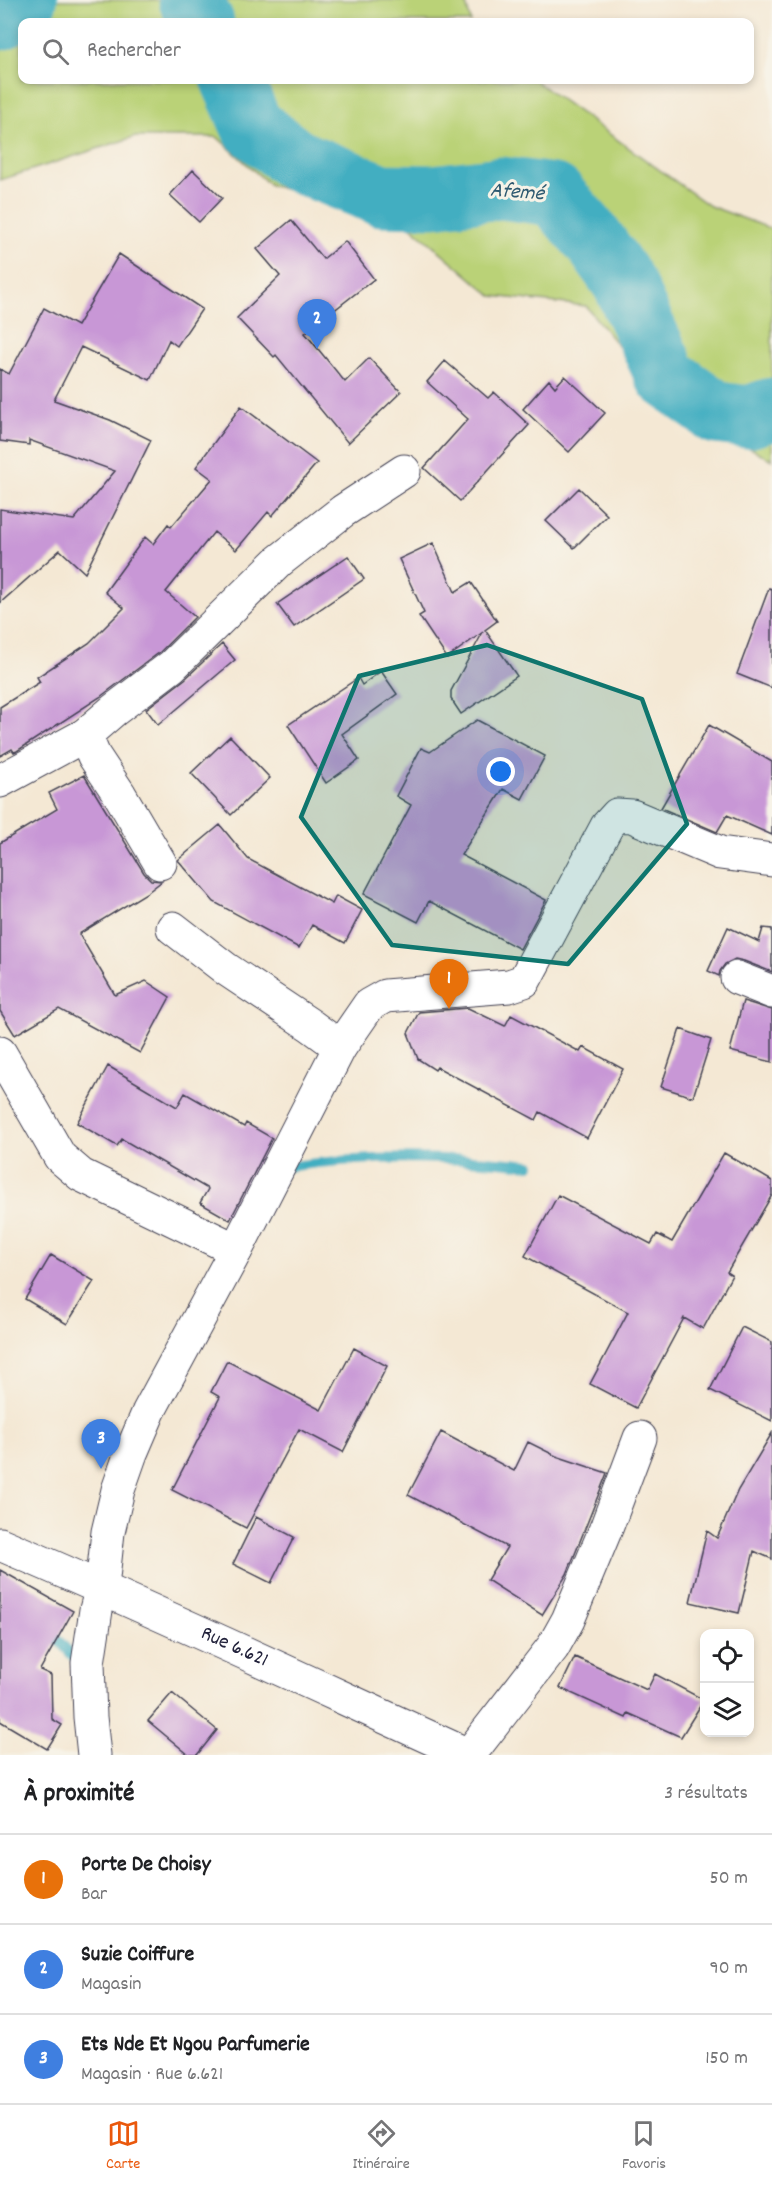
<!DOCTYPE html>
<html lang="fr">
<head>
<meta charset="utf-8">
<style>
  body { margin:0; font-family:Dekko,sans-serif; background:#f2f2f2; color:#202124 }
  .controls { position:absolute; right:18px; bottom:18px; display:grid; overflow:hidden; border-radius:12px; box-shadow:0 3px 9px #0003 }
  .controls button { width:54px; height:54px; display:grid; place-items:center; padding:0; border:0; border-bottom:2px solid #e0e0e0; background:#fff; color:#202124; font:30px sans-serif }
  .you { position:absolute; left:501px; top:772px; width:21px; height:21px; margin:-15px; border:4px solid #fff; border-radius:50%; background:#1a73e8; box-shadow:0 0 0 9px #1a73e833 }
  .badge { display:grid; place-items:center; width:39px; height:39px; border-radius:50%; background:#ea580c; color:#fff; font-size:20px; font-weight:700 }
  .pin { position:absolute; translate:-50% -50px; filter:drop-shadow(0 2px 3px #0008) }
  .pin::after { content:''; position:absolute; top:32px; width:21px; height:18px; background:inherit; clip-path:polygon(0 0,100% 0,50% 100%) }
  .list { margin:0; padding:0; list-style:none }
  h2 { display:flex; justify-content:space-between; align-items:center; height:78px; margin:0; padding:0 24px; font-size:26px }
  h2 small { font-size:20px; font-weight:400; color:#757577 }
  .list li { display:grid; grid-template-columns:39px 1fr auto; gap:18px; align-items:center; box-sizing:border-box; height:90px; padding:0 24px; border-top:2px solid #e0e0e0 }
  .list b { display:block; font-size:22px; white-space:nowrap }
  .list p { margin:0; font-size:20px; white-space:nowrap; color:#757577 }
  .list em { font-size:20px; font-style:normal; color:#757577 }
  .icon { flex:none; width:33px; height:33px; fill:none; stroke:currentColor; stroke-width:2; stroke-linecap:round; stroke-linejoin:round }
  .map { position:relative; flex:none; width:772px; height:1755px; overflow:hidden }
  .search { position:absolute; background:#fff; box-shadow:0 3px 9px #0003; left:18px; right:18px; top:18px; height:66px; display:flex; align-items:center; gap:15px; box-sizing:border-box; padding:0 21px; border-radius:12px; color:#757577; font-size:22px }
  .sheet { height:348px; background:#fff }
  nav { display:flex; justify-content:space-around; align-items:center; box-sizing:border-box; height:84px; border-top:2px solid #e0e0e0; background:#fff; font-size:16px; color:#757577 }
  nav a { display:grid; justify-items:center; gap:3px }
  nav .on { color:#ea580c }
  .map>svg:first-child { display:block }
  .green { fill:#bad277; stroke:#6e7a59; stroke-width:1.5 }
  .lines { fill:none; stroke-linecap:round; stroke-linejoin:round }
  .stream { stroke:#42aec1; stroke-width:10 }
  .river { stroke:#42aec1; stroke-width:63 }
  .building { fill:#c897d6 }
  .minor-casing { stroke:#424052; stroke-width:35 }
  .minor { stroke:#fff; stroke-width:33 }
  .marked { fill:#0f766e; fill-opacity:0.2; stroke:#0f766e; stroke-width:4.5; stroke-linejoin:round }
  .labels { text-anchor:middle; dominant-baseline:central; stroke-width:6; stroke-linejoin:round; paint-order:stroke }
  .street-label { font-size:21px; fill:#22223b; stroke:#f7f3e8 }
  .water-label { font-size:22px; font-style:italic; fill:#2f5a71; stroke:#f7f3e8 }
</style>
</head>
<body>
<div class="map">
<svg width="772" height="1755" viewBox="0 0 772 1755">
  <rect width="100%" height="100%" fill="#f7f3e8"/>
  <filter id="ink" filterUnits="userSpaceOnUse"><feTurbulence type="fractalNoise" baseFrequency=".0167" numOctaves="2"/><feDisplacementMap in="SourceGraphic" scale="12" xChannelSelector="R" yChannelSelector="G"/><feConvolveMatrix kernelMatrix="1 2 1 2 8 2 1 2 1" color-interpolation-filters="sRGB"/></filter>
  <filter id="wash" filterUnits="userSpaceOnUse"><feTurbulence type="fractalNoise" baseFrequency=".008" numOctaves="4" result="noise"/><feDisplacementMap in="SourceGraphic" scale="24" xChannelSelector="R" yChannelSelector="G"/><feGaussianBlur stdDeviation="1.35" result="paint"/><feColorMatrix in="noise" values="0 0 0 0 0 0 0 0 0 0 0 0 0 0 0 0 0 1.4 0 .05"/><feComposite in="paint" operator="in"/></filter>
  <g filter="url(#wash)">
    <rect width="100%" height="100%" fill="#f4e8d4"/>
    <path class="green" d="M0,0H465L471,22H22V80H534L710,206L772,229V460L660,398L586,306L492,296L408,224L270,185L217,137H134L0,180Z"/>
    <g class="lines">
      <path class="stream" d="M285,1167C366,1155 448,1156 530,1165
        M48,1629L82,1666"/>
      <path class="river" d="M190,0L203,22
        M0,19L26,0
        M232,80L252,126L295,160L382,195L433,196L501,188L554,195L593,239L623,282L667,377L717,413L748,417L772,409"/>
    </g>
    <g id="blocks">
      <path class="building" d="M193,170L222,198L199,222L170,195Z
        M291,220L323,259L345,241L374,279L305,333L345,382L369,358L401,392L348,443L276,355L274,357L237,318L280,276L257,249Z
        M119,254L202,309L177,346L169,340L150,380L81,347L54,400L110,420L151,440L85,573L60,550L0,603V509L74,520L115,471L29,440V445L0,441V369L9,374L44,308L77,326Z
        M445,361L488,398L494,392L529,425L460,501L424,468L468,419L427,382Z
        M565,376L605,413L569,452L523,409L549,380L555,387Z
        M241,406L317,463L272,516L268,512L236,550L214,532L166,592L195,617L160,652L100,697L17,751L14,752L12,749L0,756V707L40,682L37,677L89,643L124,608L105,592L145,537L153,544L168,524L171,527L212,479L196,467Z
        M579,488L607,515L574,548L546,521Z
        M433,543L455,592L471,582L497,621L485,630L517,676L461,714L451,699V691L483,632L447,658L419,616L424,613L399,559Z
        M348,556L364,579L294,627L277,604Z
        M769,588L772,589V688L737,674Z
        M222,644L235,660L158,725L146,709L185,679Z
        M381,671L397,694L342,734L359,760L326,783L288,725L358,678L362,685Z
        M477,720L545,756L522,799L503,789L461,855L546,900L520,949L429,901L418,922L364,894L411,805L396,796L421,748L430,752Z
        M709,725L772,762V835L727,815L717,832L661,808Z
        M230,736L270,778L231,815L191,773Z
        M84,775L144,873L151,880L162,881L148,892L79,934L115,995L146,981L170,997L140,1053L59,1009L15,1035L0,1011V843L57,809L49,793Z
        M220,825L248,859L332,904L336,896L362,910L345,943L312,925L299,948L214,902L178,860Z
        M728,927L759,942L763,928L772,929V972L744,961L735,959L725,964L720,971L719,976L708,971Z
        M743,1001L772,1010V1062L730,1051Z
        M468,1008L505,1026L511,1015L580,1052L583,1047L623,1069L587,1138L540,1112L536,1120L437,1067L435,1070L418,1059L408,1033L419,1012Z
        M680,1029L711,1040L693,1097L661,1087Z
        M108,1066L177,1107L185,1093L244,1127L246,1123L272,1138L230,1220L200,1203L208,1189L122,1139L117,1146L77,1123Z
        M724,1153L772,1181V1195L727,1272L732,1275L703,1329L684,1318L636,1408L590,1384L628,1312L525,1256L558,1195L651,1244L657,1234L672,1242Z
        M51,1255L94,1281L67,1324L25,1299Z
        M742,1327L772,1342V1421L710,1390Z
        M354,1348L387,1366L343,1452L299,1429L246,1528L172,1490L220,1397L211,1392L227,1361L321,1410Z
        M441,1432L514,1471L528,1442L556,1456L607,1473L567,1574L542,1615L487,1580L507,1547L408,1495Z
        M772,1433V1559L754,1551L739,1613L690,1602L707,1531L717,1538L738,1490Z
        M256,1517L294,1537L271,1583L233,1564Z
        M0,1570L73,1611L40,1670L51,1675L52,1719L62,1725L47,1749L0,1721Z
        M575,1657L647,1690L655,1674L704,1700L681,1737L628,1713L626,1718L560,1688Z
        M172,1693L217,1730L197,1755H189L148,1721Z"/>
    </g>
  </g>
  <g filter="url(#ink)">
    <use href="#blocks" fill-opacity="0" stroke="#424052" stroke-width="1.5"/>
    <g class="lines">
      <defs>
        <g id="minor">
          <path d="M85,735L94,756L120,795L160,863"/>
          <path d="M0,781L85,735L114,710L172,666L279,561L343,511L404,471"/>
          <path d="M173,928L226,969L310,1025L340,1047"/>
          <path d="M737,978L772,992"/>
          <path d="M0,1053L60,1157L81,1175L236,1250"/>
          <path id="s1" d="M0,1544C157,1611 312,1684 468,1755"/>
          <path d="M94,1755L90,1717L88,1663L96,1610L102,1587L108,1532L118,1490L131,1453L149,1411L236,1250L340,1047L369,1005L385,996L509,986L524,981L607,826L617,815L632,816L720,853L772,860"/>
          <path d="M469,1755L553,1647L568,1620L607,1526L640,1438"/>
        </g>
      </defs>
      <use href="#minor" class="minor-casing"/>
      <use href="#minor" class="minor"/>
    </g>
  </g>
  <path class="marked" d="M487,645L642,699L687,824L568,964L392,945L301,817L359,676Z"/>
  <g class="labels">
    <g class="street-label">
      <text stroke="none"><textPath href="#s1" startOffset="256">Rue 6.621</textPath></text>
    </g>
    <g class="water-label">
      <text transform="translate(517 193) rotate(4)">Afemé</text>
    </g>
  </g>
</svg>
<div class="controls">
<button><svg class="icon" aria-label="locate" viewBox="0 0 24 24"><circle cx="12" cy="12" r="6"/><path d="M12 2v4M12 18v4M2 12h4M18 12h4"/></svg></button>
<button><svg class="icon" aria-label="layers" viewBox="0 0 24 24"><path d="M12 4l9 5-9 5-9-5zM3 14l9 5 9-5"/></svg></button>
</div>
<div class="you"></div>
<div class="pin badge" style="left:449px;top:1009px;background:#e8710a">1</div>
<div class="pin badge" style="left:317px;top:349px;background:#3f7fe0">2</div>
<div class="pin badge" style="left:101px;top:1469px;background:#3f7fe0">3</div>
<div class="search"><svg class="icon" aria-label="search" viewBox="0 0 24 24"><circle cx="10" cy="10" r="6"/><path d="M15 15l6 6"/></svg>Rechercher</div>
</div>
<section class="sheet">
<h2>À proximité<small>3 résultats</small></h2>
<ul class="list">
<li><span class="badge" style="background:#e8710a">1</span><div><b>Porte De Choisy</b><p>Bar</p></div><em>50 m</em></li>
<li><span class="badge" style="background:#3f7fe0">2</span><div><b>Suzie Coiffure</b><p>Magasin</p></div><em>90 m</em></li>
<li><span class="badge" style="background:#3f7fe0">3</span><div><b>Ets Nde Et Ngou Parfumerie</b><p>Magasin · Rue 6.621</p></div><em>150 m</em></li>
</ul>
</section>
<nav>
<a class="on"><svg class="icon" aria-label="map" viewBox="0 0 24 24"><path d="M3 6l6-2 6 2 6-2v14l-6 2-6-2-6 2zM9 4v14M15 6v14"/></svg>Carte</a>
<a><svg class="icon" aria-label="directions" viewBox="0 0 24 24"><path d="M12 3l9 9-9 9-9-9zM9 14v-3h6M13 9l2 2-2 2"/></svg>Itinéraire</a>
<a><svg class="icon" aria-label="saved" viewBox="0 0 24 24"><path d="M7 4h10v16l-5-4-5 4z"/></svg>Favoris</a>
</nav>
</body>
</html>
